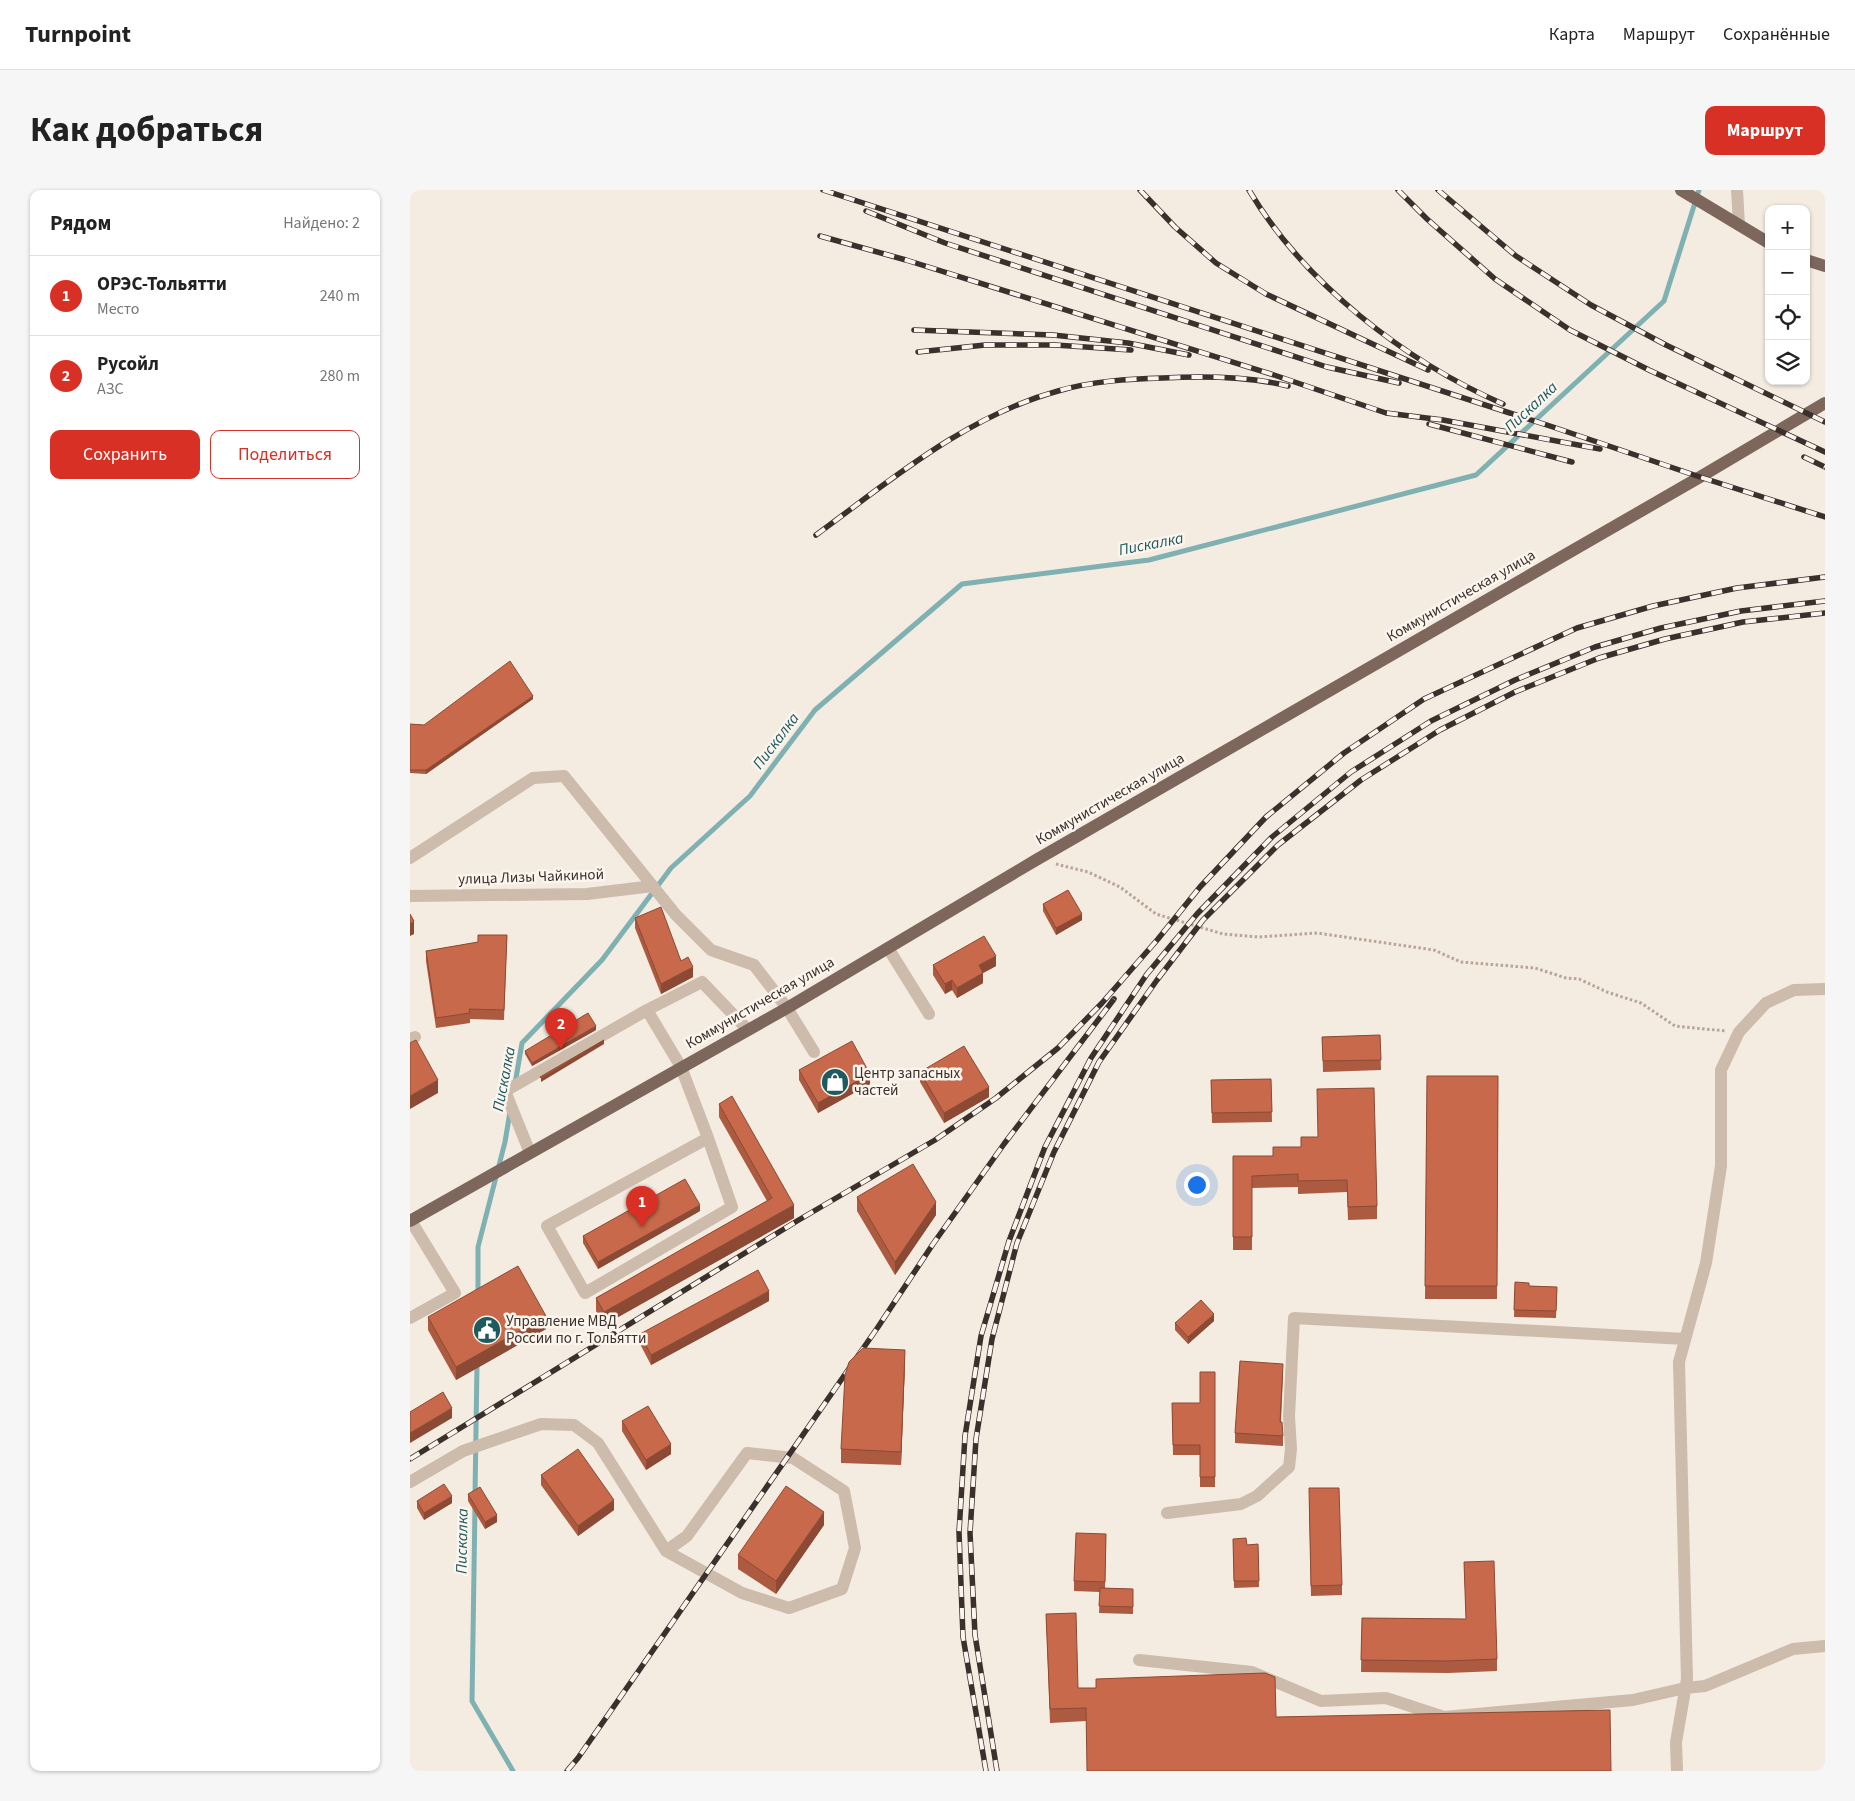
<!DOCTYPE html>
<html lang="ru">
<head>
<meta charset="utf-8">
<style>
  body { margin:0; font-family:"Source Sans 3",sans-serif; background:#f6f6f6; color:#222 }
  .controls { position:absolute; right:15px; top:15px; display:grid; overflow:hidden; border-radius:10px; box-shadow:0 1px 4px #0004 }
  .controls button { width:45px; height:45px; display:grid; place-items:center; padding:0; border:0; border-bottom:1px solid #e0e0e0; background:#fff; color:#222; font:25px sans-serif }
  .you { position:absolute; left:786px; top:994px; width:18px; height:18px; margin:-12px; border:4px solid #fff; border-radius:50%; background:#1a73e8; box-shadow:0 0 0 8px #1a73e833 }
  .badge { display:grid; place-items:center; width:32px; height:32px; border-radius:50%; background:#d93025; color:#fff; font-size:16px; font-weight:700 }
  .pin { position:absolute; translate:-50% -41px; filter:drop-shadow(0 1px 2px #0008) }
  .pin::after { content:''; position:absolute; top:26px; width:18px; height:15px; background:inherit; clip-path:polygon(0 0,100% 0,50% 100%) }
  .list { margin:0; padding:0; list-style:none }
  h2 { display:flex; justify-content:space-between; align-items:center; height:65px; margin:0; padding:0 20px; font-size:21px }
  h2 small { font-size:16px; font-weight:400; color:#767676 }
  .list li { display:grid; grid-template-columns:32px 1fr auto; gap:15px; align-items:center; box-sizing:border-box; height:80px; padding:0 20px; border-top:1px solid #e0e0e0 }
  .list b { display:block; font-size:19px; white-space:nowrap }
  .list p { margin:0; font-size:16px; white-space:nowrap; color:#767676 }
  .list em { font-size:16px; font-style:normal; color:#767676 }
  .actions { display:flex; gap:10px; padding:15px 20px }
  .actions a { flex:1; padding:11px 0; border:1px solid #d93025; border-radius:10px; text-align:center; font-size:18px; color:#d93025 }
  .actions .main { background:#d93025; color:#fff }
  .icon { flex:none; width:28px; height:28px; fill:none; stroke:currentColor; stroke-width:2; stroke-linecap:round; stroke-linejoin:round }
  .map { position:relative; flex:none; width:1415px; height:1581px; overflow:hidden; border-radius:10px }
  header { display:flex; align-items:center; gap:30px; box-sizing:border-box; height:70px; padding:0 25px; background:#fff; border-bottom:1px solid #e0e0e0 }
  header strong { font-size:24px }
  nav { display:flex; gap:28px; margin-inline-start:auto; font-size:18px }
  .intro { display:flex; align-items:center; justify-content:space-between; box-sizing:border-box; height:120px; padding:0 30px }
  h1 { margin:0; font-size:35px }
  .button { padding:12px 22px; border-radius:10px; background:#d93025; color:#fff; font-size:18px; font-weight:700 }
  main { display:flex; gap:30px; padding:0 30px }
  aside { flex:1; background:#fff; border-radius:10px; box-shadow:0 1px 4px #0004 }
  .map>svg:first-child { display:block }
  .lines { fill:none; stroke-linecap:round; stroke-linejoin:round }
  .stream { stroke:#7fb0b2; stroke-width:5 }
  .path { stroke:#b9a596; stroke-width:3; stroke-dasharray:2.5 2.5; stroke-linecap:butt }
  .minor { stroke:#cdbbac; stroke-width:12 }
  .major { stroke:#7d675c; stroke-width:12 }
  .rail-casing { stroke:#3b302b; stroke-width:5.5 }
  .rail { stroke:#fbf5ee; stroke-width:4; stroke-dasharray:11; stroke-linecap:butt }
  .wall { fill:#ac5a40 }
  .shaded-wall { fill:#8c4a34 }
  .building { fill:#c8694b; stroke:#8c4a34 }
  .labels { text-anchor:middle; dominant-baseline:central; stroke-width:5; stroke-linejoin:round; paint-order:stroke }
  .street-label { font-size:15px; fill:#3b302b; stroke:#fbf5ee }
  .poi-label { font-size:15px; fill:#3b302b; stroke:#fbf5ee; text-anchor:start }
  .water-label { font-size:16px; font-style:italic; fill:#1f5a5e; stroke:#fbf5ee }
</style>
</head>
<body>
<header>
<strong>Turnpoint</strong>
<nav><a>Карта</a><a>Маршрут</a><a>Сохранённые</a></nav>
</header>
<div class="intro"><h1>Как добраться</h1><a class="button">Маршрут</a></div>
<main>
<aside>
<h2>Рядом<small>Найдено: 2</small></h2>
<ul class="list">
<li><span class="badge">1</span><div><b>ОРЭС-Тольятти</b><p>Место</p></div><em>240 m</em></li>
<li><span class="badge">2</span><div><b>Русойл</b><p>АЗС</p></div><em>280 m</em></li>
</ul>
<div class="actions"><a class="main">Сохранить</a><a>Поделиться</a></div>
</aside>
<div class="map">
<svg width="1415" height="1581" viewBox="0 0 1415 1581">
  <rect width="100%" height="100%" fill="#f4ebe1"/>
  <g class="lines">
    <path class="stream" d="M105,894L112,853L192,770L261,678L340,606L405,520L552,394L739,370L1066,285L1254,111L1289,0
      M68,1105V1057L95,952L100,922
      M65,1305L67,1174
      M65,1316L62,1511L103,1581"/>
    <path class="path" d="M646,674L678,682L710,697L746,724L813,744L849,747L907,743L1024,760L1051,772L1125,778L1156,788L1169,789L1197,802L1231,813L1265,836L1316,841"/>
    <path class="minor" d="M1327,0L1329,35
      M0,668L123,588L154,586L266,725L301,760L344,775L377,818L404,862
      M0,706L177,704L243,696
      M478,758L519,824
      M0,849L5,847
      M298,948L137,1036L175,1103L322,1017L298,948L271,877L237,820L292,792L338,840
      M120,963L95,901L237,820
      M0,1128L45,1103L1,1031
      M0,1292L53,1261L131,1234L164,1235L188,1253L256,1361L277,1346L337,1263L383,1268L434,1301L445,1358L432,1399L379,1418L332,1403L256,1361
      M757,1323L831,1314L847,1306L879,1277L881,1259L879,1226L884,1128L1275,1149
      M729,1470L842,1482L911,1511L976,1508L1034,1527L1223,1510L1275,1498L1295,1496L1383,1459L1415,1456
      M1267,1581L1266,1552L1277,1489L1269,1172L1296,1073L1311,976V880L1329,842L1356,813L1384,800L1415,799"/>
    <path class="major" d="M1271,0L1359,53
      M1396,70L1415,76
      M0,1031L377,818L626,670L1290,287L1415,213"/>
    <defs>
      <path id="rail" d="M413,0L1143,237L1290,287L1415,327
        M730,0L765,37L806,73L856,104L1018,180
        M839,0C894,93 995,171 1093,214
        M988,0L1017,29L1085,89L1160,140L1239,180L1415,262
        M1028,0L1106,66L1181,115L1256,155L1415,232
        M456,21L535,53L917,177L989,193
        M410,46L496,70L864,185L976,223L1033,230L1190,259
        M504,140L643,145L718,153L779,165
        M508,162L575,155H645L721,160
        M1019,234L1162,272
        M1394,267L1415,277
        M406,345C481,290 556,226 648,201C682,191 719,189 753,188C794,186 838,186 878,196
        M0,1269L387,1031L525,950L586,908L648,858L692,813L748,749L790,697L856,627L934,563L1014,509L1167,438L1243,416L1327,398L1415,387
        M157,1581L168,1568L468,1137L523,1054L594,954L704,809
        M576,1581L553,1447L549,1342L555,1246L571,1146L599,1051L635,957L681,868L737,784L787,724L862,647L941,582L1021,531L1105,490L1185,457L1251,438L1331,421L1415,411
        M587,1581L565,1445L560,1343L566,1249L582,1149L607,1053L644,962L689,872L747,790L793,730L868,655L951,590L1030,540L1105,502L1189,468L1255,449L1333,432L1415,423"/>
    </defs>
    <use href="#rail" class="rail-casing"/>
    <use href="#rail" class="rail"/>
  </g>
  <path class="wall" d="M123,509L16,584L0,583V534L14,535Z
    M633,714L672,730L646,745L633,721Z
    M225,728L271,771L283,787L251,804L225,738Z
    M97,745L94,830L60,829V833L26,838L16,771V761L68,752Z
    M523,775L586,776L573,783V793L547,808L542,800L535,804L523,785Z
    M186,840L122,876L115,864V861Z
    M970,845L971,880L913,882L912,847Z
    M389,880L460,894L408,923L389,890Z
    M510,882L579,907L534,933L510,892Z
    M1017,886H1088L1087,1109H1015Z
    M861,889L862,932L802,933L801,890Z
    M309,914L384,1028L194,1135L186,1121V1108L357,1011L309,927Z
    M891,947L967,1016V1029L938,1030L937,1002L888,1004V997L842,998V1060H823V966H863L891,957Z
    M447,1007L526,1025L485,1085L447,1021Z
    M290,1021L188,1079L173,1053V1046Z
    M1105,1092L1119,1096L1147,1097L1146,1128L1104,1127Z
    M359,1111L241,1175L230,1154V1144Z
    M18,1127L136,1139L46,1190L18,1140Z
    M804,1131L778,1154L765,1140V1133Z
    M495,1173L491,1275L431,1273V1259Z
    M805,1182V1297H790V1265H763L762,1213H790Z
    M873,1184L871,1232L873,1246V1256L825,1253V1243Z
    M212,1231L261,1264L236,1280L212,1241Z
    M131,1285L204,1320L168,1346L131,1295Z
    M58,1304L87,1332L75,1339L58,1311Z
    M899,1308L932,1395V1405L901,1406Z
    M7,1311L42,1313L14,1330L7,1318Z
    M414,1335L366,1404L328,1379V1365Z
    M696,1344L695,1398L723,1399V1424L689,1423L690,1402L664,1401V1391Z
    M823,1349L837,1355L848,1354L849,1397L824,1398Z
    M1054,1372L1087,1469V1481L1038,1483L951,1482L952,1428L1056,1429Z
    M636,1424L668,1498H686L855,1483L676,1531L640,1533Z"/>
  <path class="shaded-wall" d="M123,506V509L16,584V580Z
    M672,724V730L646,745V738Z
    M4,731V744L0,746V734Z
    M586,766V776L573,783V793L547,808V798L569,775Z
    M283,777V787L251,804V794Z
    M542,790V800L535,804V794Z
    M186,836V840L122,876V873Z
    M194,850V854L131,892V888Z
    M460,884V894L408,923V913Z
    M28,890V903L0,919V906Z
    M579,897V907L534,933V923Z
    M526,1012V1025L485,1085V1072Z
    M290,1015V1021L188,1079V1072Z
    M384,1015V1028L194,1135V1122Z
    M359,1101V1111L241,1175V1165Z
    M804,1124V1131L778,1154V1147Z
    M136,1126V1139L46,1190V1177Z
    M495,1160V1173L491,1275V1262Z
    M42,1218V1228L0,1253V1243Z
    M261,1254V1264L236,1280V1270Z
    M42,1306V1313L14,1330V1323Z
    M204,1310V1320L168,1346V1336Z
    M414,1322V1335L366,1404V1391Z
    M87,1325V1332L75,1339V1332Z"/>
  <path class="building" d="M100,471L123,506L16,580H0V534L14,535Z
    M658,700L672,724L646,738L633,714Z
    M251,717L271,771L278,767L283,777L251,794L225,728Z
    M0,724L4,731L0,734Z
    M68,745H97L94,820L59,819L60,823L26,828L16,761L68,752Z
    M574,746L586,766L569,775L573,783L547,798L542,790L535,794L523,775Z
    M178,823L186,836L122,873L115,861Z
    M970,845L971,870L913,871L912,847Z
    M6,850L28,890L0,906V853Z
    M194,850L131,888L130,887Z
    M442,851L460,884L408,913L389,880Z
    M554,856L579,897L534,923L510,882Z
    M1017,886H1088L1087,1096H1015Z
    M861,889L862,922L802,923L801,890Z
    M964,898L967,1016L938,1017L937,990L888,991V984L842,986V1047H823V966H863V957H891V947H908L907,899Z
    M322,906L384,1015L194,1122L186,1108L362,1008L309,914Z
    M503,974L526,1012L485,1072L447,1007Z
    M275,989L290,1015L188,1072L173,1046Z
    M108,1076L136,1126L46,1177L18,1127Z
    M348,1080L359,1101L241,1165L230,1144Z
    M1105,1092L1119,1093V1096L1147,1097L1146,1121L1104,1120Z
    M791,1110L804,1124L778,1147L765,1133Z
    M453,1158L495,1160L491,1262L431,1259L435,1185L439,1172Z
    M830,1171L873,1174L870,1232H872L873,1246L825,1243Z
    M790,1182H805V1287H790V1255H763L762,1213H790Z
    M33,1202L42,1218L0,1243V1222Z
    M238,1216L261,1254L236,1270L212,1231Z
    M168,1259L204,1310L168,1336L131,1285Z
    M34,1294L42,1306L14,1323L7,1311Z
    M376,1296L414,1322L366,1391L328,1365Z
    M70,1297L87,1325L75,1332L58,1304Z
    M899,1298H929L932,1395L901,1396Z
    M666,1343L696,1344L695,1392L664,1391Z
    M836,1348L837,1355L848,1354L849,1391H824L823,1349Z
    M1084,1371L1087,1469L1038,1471L951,1470L952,1428L1056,1429L1054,1372Z
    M690,1398L723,1399V1417L689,1416Z
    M666,1423L668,1498H686V1489L855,1483L865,1487L866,1527L1200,1520L1201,1581H677L676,1518L640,1519L636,1424Z"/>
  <defs>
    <symbol id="shop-disc" viewBox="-11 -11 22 22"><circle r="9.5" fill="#1f5a5e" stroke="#fbf5ee"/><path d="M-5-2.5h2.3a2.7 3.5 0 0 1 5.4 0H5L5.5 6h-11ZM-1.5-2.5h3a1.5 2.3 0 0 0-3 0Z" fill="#fff"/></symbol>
    <symbol id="civic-disc" viewBox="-11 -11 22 22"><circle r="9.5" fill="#1f5a5e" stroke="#fbf5ee"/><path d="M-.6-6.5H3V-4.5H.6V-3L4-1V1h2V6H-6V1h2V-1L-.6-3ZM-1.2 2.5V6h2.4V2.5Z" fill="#fff"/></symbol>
  </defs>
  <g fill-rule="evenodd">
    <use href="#shop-disc" x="409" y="876" width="32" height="32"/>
    <use href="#civic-disc" x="61" y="1124" width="32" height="32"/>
  </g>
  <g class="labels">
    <g class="street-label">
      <text transform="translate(1051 406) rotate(-30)">Коммунистическая улица</text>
      <text transform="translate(700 609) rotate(-30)">Коммунистическая улица</text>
      <text transform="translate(121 687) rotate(-2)">улица Лизы Чайкиной</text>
      <text transform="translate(350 813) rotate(-30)">Коммунистическая улица</text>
    </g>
    <g class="poi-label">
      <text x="444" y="883">Центр запасных<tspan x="444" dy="17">частей</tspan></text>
      <text x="96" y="1131">Управление МВД<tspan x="96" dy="17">России по г. Тольятти</tspan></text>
    </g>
    <g class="water-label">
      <text transform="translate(1121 217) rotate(-43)">Пискалка</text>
      <text transform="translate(741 354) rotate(-11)">Пискалка</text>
      <text transform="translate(366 551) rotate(-53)">Пискалка</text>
      <text transform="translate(94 889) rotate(-79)">Пискалка</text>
      <text transform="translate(52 1351) rotate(-89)">Пискалка</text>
    </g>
  </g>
</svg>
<div class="controls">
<button>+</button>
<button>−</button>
<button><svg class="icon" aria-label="locate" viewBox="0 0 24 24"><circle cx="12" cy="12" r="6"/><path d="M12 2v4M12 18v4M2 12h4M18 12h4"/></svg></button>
<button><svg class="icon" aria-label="layers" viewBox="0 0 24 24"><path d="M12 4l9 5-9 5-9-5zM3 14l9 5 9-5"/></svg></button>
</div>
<div class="you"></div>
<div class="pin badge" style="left:232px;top:1037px">1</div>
<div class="pin badge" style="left:151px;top:859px">2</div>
</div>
</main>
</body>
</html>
